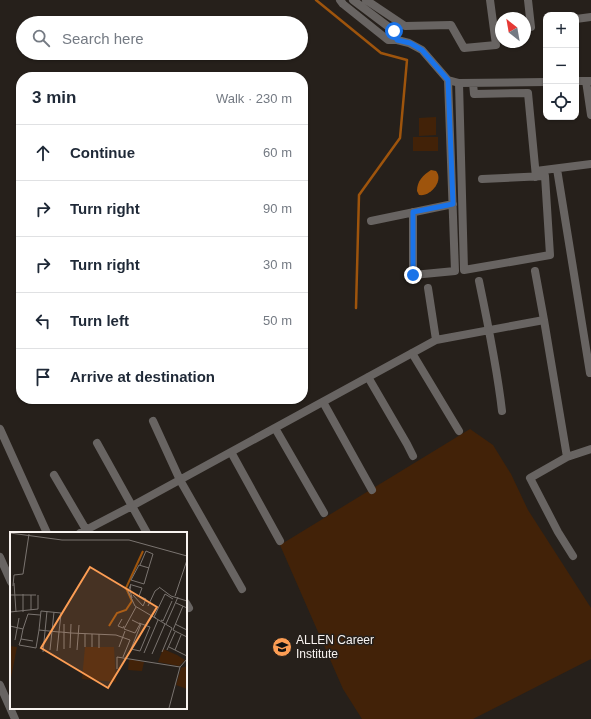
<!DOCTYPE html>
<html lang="en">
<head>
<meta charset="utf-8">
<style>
  body { margin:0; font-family:Arial,sans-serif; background:#f6f6f7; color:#1f2937 }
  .controls { position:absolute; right:12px; top:12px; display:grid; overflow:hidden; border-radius:8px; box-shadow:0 1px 3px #0004 }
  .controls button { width:36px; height:36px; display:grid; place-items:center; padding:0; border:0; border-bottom:1px solid #e0e1e3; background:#fff; color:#1f2937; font:20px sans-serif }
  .compass { position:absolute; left:495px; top:12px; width:36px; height:36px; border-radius:50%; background:#fff; box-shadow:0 1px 3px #0004; rotate:329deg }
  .stop { position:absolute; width:12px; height:12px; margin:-9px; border:3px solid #1a73e8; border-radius:50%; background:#fff }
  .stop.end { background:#1a73e8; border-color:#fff; box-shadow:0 1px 4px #0008 }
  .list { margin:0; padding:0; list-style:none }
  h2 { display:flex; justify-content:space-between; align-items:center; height:52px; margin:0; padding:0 16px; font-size:17px }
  h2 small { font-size:13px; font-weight:400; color:#747a83 }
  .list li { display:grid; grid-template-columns:26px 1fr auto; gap:12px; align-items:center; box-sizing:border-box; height:56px; padding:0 16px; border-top:1px solid #e0e1e3 }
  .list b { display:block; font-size:15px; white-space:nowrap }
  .list em { font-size:13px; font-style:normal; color:#747a83 }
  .icon { flex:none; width:22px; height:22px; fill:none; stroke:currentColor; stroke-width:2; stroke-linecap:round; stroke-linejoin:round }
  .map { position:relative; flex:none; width:591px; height:719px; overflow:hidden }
  .search { position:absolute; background:#fff; box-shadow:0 1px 3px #0004; left:16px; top:16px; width:292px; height:44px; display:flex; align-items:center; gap:10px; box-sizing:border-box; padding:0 14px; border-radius:22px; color:#747a83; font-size:15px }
  .panel { position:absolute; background:#fff; box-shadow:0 1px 3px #0004; left:16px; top:72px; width:292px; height:332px; border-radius:16px }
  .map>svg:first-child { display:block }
  .green { fill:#422208 }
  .water { fill:#9e540c }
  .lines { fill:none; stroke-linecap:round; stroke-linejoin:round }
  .stream { stroke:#9e540c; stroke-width:2.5 }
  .minor { stroke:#686462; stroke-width:8 }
  .route { stroke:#1a73e8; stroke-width:5 }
  .labels { text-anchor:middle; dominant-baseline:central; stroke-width:3; stroke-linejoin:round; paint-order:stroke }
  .poi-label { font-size:12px; fill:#f8f3f0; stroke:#26201b; text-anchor:start }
  .inset-river { fill:none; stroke:#9e540c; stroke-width:2 }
  .inset-road { fill:none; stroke:#7a7470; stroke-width:1 }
  .view { fill:#fc9d54; fill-opacity:0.15; stroke:#fc9d54; stroke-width:2 }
  .inset-edge { fill:none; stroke:#f8f3f0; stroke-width:2 }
</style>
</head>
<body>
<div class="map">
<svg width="591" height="719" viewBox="0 0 591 719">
  <rect width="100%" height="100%" fill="#26201b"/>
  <path class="green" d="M436,117V135L419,136V118Z
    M413,137H438V151H413Z
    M470,429L493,445L511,474L528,510L591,608V659L473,719H362L343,689L280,545Z"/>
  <path class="water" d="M431,170L436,171C444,180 431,197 419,195L417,191C417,181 423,175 431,170Z"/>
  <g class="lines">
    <path class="stream" d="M316,0L381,53L407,60L400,138L359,195L356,308"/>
    <path class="minor" d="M340,0L343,4L388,40H397L409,43L422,50L448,80L459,83L546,82
      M353,0L394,31L397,40
      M366,0L405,26L451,25L464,48L496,45L490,0
      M528,0L531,27
      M576,19L591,17
      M576,81H590
      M586,81L591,115
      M459,83L464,270L550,255L545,176L482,179
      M473,83L474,94L528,93L536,177
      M557,169L590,373H591
      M536,171L591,164
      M413,212V275L455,271L448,80
      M371,221L453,204
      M535,271L544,320
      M479,281C488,324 497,367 502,411
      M428,288L436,340
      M412,353L459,431
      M368,377L407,444L413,456
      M323,402L372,490
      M153,421L180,480L242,589
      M275,428L324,513
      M0,429L47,533
      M97,443L147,533
      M231,452L280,541
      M54,475L88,533
      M80,533L132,506L436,340L544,320L567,457
      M573,556L558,532L530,478L567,457L591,449
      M0,557L11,582
      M186,603L189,608
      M0,685L15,719"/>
  </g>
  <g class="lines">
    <path class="route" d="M394,31L397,40L410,43L422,50L448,80L453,204L413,212V275"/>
  </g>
  <defs>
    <symbol id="university-disc" viewBox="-11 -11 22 22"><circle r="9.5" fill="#fc9d54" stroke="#26201b"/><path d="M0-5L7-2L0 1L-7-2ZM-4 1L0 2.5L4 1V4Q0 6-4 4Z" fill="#111"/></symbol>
  </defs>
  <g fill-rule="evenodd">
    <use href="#university-disc" x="271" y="636" width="22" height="22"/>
  </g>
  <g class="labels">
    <g class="poi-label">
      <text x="296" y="640">ALLEN Career<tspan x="296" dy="14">Institute</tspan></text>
    </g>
  </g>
  <g transform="translate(10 532)">
    <rect width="177" height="177" fill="#26201b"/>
    <path d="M0,114L7,115L0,151ZM75,115H104L106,150L72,147ZM153,117L167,123L175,128L169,134L148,130ZM119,127L134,130L132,139L118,138ZM177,134V157L166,153L171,136Z" fill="#422208"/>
    <path class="inset-river" d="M99,94L107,81L116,78L122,69L116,56L133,19"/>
    <path class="inset-road" d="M0,1L52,8H119L177,24M130,33L136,19L143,22L139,35L134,52L121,48L129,33L139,36M4,51L6,80M122,53L132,56L129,64L136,67L133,74L123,63M3,54L4,43L13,42L19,2M149,55L161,64L177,69M0,63H26M165,64L177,28M122,66L120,58L121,52L118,59L125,74L162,96L152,120M166,71L177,76M138,74L145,59L149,56M173,74L163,98L177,105M21,78V63M0,80L28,77V63M13,80V62M146,86L144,85L155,62L163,67M112,87L108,94L113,96L114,94M122,88L130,92L125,101L114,97L126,75M151,88L153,89L162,69M129,91L140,95L130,119L121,117L131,92M156,92L168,65M165,92L177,98M0,94L13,97M11,107L9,113L26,116L29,98M5,108L9,86M23,109L11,107L13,97L18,82L30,83M75,115V102M82,115V102M109,115L115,99M159,115L177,124M60,116L61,92M89,116V102M54,117V92M40,118L44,80M67,118L69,93M157,118L165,100M165,118L171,103M47,119L49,100L51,82V81L31,79L29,98L49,100H51L61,101L106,103L120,108L113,125M33,120L37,79M134,121L148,88M142,122L155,92M107,137V125L170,135M159,176L170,135L177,127"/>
    <path class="view" d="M80,35L147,75L98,156L31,116Z"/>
    <rect width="177" height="177" class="inset-edge"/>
  </g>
</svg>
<div class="controls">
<button>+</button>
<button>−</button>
<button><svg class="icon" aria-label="locate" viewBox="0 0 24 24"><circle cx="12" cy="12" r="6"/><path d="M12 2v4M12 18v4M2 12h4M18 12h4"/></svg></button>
</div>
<svg class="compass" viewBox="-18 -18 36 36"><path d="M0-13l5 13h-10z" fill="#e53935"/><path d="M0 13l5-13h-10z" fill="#747a83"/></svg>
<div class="stop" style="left:394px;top:31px"></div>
<div class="stop end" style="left:413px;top:275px"></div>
<div class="search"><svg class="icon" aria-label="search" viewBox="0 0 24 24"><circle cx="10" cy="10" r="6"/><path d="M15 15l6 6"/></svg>Search here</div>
<section class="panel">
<h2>3 min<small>Walk · 230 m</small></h2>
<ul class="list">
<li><svg class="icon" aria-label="ahead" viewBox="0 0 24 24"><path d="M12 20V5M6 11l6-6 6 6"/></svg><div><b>Continue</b></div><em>60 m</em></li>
<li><svg class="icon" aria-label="right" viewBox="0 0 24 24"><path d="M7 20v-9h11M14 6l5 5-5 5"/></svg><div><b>Turn right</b></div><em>90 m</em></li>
<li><svg class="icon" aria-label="right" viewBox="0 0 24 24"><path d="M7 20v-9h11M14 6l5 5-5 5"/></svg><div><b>Turn right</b></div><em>30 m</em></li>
<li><svg class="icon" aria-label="left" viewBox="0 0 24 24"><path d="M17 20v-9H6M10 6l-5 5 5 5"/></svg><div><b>Turn left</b></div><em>50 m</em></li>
<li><svg class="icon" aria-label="arrive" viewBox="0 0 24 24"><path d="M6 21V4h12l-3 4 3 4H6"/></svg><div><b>Arrive at destination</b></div></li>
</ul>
</section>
</div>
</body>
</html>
